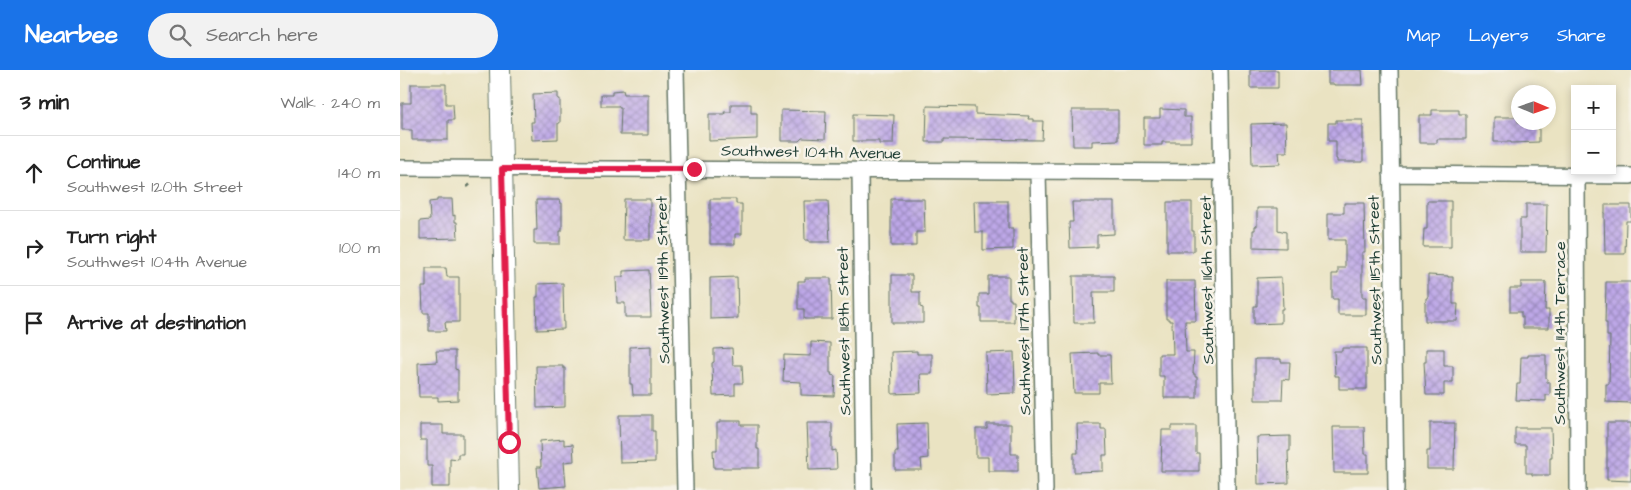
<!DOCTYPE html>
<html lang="en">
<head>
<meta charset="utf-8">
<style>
  body { margin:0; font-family:"Architects Daughter",sans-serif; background:#f2f2f2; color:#222 }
  .controls { position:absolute; right:15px; top:15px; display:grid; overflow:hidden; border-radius:0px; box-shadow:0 2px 8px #0003 }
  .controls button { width:45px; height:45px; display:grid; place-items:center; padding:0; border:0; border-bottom:1px solid #e0e0e0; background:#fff; color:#222; font:25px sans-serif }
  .compass { position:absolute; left:1111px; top:15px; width:45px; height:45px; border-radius:50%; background:#fff; box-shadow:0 2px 8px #0003; rotate:92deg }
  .stop { position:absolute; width:15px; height:15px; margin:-11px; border:4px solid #e11d48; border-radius:50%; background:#fff }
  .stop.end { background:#e11d48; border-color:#fff; box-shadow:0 1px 5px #0008 }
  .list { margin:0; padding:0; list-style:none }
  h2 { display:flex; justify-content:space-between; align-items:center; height:65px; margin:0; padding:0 20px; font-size:21px }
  h2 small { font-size:16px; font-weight:400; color:#767676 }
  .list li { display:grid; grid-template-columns:32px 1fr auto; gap:15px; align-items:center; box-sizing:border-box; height:75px; padding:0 20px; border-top:1px solid #e0e0e0 }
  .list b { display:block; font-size:19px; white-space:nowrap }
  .list p { margin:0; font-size:16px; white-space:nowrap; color:#767676 }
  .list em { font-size:16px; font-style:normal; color:#767676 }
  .icon { flex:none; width:28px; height:28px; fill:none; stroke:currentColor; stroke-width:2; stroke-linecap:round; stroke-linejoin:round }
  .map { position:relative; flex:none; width:1231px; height:420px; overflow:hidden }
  header { display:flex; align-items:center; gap:30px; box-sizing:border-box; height:70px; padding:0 25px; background:#1a73e8; color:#fff }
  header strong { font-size:24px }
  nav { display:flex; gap:28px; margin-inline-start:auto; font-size:18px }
  .search { width:350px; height:45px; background:#f2f2f2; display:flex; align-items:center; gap:12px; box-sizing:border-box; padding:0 18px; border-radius:28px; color:#767676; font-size:19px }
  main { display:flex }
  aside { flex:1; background:#fff }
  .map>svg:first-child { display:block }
  .building { fill:url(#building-cross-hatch) }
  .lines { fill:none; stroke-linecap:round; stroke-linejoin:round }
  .street-casing { stroke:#676; stroke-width:18 }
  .secondary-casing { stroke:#676; stroke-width:22 }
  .path { stroke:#676; stroke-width:2.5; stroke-dasharray:4 4; stroke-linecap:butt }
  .street { stroke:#fff; stroke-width:15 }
  .secondary { stroke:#fff; stroke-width:20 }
  .route { stroke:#e11d48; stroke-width:6 }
  .labels { text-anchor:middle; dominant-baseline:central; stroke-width:5; stroke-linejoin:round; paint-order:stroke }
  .street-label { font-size:16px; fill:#1f3d34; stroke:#f7f3e8 }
</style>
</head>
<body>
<header>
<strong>Nearbee</strong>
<div class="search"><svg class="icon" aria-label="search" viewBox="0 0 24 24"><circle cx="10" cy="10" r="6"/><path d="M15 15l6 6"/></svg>Search here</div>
<nav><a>Map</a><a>Layers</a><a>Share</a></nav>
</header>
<main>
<aside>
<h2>3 min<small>Walk · 240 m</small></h2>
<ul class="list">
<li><svg class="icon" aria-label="ahead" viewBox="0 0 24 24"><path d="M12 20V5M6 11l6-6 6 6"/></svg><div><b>Continue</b><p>Southwest 120th Street</p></div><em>140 m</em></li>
<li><svg class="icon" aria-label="right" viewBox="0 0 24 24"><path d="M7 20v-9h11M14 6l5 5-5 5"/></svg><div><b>Turn right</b><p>Southwest 104th Avenue</p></div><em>100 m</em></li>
<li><svg class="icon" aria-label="arrive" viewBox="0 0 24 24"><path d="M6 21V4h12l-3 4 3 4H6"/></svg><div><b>Arrive at destination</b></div></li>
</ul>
</aside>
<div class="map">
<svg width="1231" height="420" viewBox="0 0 1231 420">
  <defs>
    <pattern id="building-cross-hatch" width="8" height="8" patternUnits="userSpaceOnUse" patternTransform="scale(1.25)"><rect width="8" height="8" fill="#bda7e7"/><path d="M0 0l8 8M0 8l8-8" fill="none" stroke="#9989bc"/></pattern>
  </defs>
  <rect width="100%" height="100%" fill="#f7f3e8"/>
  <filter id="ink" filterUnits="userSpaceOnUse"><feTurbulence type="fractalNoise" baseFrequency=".02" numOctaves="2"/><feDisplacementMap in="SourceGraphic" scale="10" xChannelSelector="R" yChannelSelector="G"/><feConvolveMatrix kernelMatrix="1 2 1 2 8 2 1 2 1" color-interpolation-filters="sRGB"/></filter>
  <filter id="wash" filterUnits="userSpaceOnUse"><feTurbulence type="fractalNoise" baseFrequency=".0096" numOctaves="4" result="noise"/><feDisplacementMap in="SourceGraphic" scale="20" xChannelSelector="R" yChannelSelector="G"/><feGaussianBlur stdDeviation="1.12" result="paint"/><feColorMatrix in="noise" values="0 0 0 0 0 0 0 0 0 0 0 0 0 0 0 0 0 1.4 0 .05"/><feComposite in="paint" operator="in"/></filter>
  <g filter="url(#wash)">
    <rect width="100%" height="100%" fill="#eae3c2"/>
    <g id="blocks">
      <path class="building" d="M850,0H878V18H850Z
        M928,0H962L963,15H934V14H928Z
        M11,14H46V34H53L54,50H48V70H12V60H2V33H11Z
        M223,20L224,24H248V65H220L221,38H219V36H201V25H212V21Z
        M158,23V29H160V53H158V69L132,70L131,52H134L133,24Z
        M331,34H351V43H357V69L309,71V44H325L324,42H331Z
        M527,36L575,37V44L629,46L628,49H633V51H643L642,70L544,69V72H526Z
        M760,39L784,40V47H791V72H762V75H744V48H760Z
        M381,40L426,41L425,69L402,68L399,71H381Z
        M672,40H718V70L692,71V76H673Z
        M1032,40H1059V44H1066V69H1037V73H1019V45H1032Z
        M453,44L494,45L493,74H479V71H453Z
        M1094,47H1118V52H1139V72L1111,73V72H1094Z
        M936,50H963V92H937V89H936V71H928V53H936Z
        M886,53L887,82H879L880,94L852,95L851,54Z
        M37,129H52L53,146L55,145V152H57L58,168L20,169V151L30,150L29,132L37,131Z
        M224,129H250V170H223Z
        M310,129H336V134H342V164H335V174H310Z
        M491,129H524L525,162H516V176H491Z
        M136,130H159L160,133H162V161H160V174H134V160H137Z
        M404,131H428L430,172H409V170H405Z
        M574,131H608V158H613V179L583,180V162H575Z
        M1027,131H1051V177H1023L1024,159H1027Z
        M672,132H714V164L697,165V177L670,178L669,152H673Z
        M767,132H792V161H794V181H767Z
        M944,133H964L965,182H962V227H966V245H938V229H932V204H938V198H945V170H928V143H944Z
        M1126,134H1147L1146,182H1120V149H1126Z
        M1205,135H1231V151H1226L1225,184H1205L1204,143H1205Z
        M857,138H878V160L886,162V178L853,177V160H855V156H857Z
        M26,198H46L47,207H59V252H45L46,261H29V243H23L22,217H26Z
        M249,200L251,247H225V233H217L216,207H223V201Z
        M492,205H512V222H520V237L523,238V253H492Z
        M1028,205L1048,206V207H1053V234H1058L1057,251H1025V232H1026V228H1028Z
        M588,206H609V229H611V231H614V252H581V238H579V224H588Z
        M673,206H714V222H693L694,253H674Z
        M337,207L338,248L310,249V208Z
        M881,207V213H882L883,239H881V253L854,254V236H857V208Z
        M405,208H431L432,249H404V239H398V211H405Z
        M766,211H795L796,251H785L786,282H794L793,304H795V307H797V328H764V306H759V284H773L772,251H769V249H766Z
        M1121,212H1146L1145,240H1149V258H1123V247H1121V242H1110V218H1121Z
        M1206,212H1231V333L1206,332V314H1209L1210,266H1207V253H1205Z
        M163,213L164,259L137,260L136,227H138V214Z
        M411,272L430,273V303H432L431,305L435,306L434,326L401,325V312L383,311L384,285L411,286Z
        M251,276V325H233L232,314H230V277Z
        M332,278L333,295H342L343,313H335V325L313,326L312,293L314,292V279Z
        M942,278H967V319H939V306H935L934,281H942Z
        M1026,279H1044V296H1053V313H1044V325H1026L1024,292H1026Z
        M36,281H55V299L58,300V330L38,331V327H19L18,293L37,292Z
        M517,281V284H532V304H520L521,323L492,324L491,282Z
        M614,282L615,323L587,324L586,283Z
        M698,283V285H710L711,313H699V323H674L672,284Z
        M1128,285H1146V308H1147V312H1150V325H1146V331L1116,330L1117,314H1120L1121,287H1128Z
        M855,289H881V292H890L889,310L883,309L882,330H855Z
        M136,296H163V298H165V337L137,338Z
        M219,345H252V361H255V392L220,393Z
        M320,351H341V355H357V379H359V398H314L313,380H317V353H320Z
        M407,353H432V381L436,380L437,399L409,400Z
        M527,353L528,388L521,389L522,400H495V382H498L497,354Z
        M1030,353H1055L1054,399H1027V381H1030Z
        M1207,353H1231V411L1207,410Z
        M587,354H611V384H618V401H588V387H576V359H587Z
        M677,354H701V359H706L707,385H703V401L674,402V383H678Z
        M20,355H43V364H63V384H58V389L50,388V417H32V396H27V370H20Z
        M772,356H796V383H799V401H761L762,360H772Z
        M933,357H964L965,384H968V403H934Z
        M1115,358H1151L1152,388H1150V405H1132V403H1126V375H1115Z
        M890,366V381H888L889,413L858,414L857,367Z
        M164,369V375L173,374L174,391L164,392L166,416L139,418L137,397H141L140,371Z"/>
    </g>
  </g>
  <g filter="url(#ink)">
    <use href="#blocks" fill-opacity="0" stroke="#676" stroke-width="1"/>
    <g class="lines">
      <defs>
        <path id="street" d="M276,0L285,420
          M820,0L827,420
          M990,0L996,420
          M0,98L822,102
          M460,101L464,420
          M638,102L645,420
          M991,104L1231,106
          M1177,105L1178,420"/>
        <path id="secondary" d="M100,0L109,420"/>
      </defs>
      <use href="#street" class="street-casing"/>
      <use href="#secondary" class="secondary-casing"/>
      <path class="path" d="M67,117L73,112"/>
      <use href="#street" class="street"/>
      <use href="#secondary" class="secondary"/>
    </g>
  </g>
  <g class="lines" filter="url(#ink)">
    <path class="route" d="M109,372L102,99H294"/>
  </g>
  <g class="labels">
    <g class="street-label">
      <text transform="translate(411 82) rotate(1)">Southwest 104th Avenue</text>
      <text transform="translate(263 210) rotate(-91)">Southwest 119th Street</text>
      <text transform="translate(807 210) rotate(-91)">Southwest 116th Street</text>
      <text transform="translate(975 210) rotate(-91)">Southwest 115th Street</text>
      <text transform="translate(444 261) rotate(-91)">Southwest 118th Street</text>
      <text transform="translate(624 261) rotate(-91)">Southwest 117th Street</text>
      <text transform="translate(1160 263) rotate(-90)">Southwest 114th Terrace</text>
    </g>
  </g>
</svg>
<div class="controls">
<button>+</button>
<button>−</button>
</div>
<svg class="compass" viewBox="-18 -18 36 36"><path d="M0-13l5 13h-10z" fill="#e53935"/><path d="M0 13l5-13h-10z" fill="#767676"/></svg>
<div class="stop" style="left:109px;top:372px"></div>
<div class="stop end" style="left:294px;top:99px"></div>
</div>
</main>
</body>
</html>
